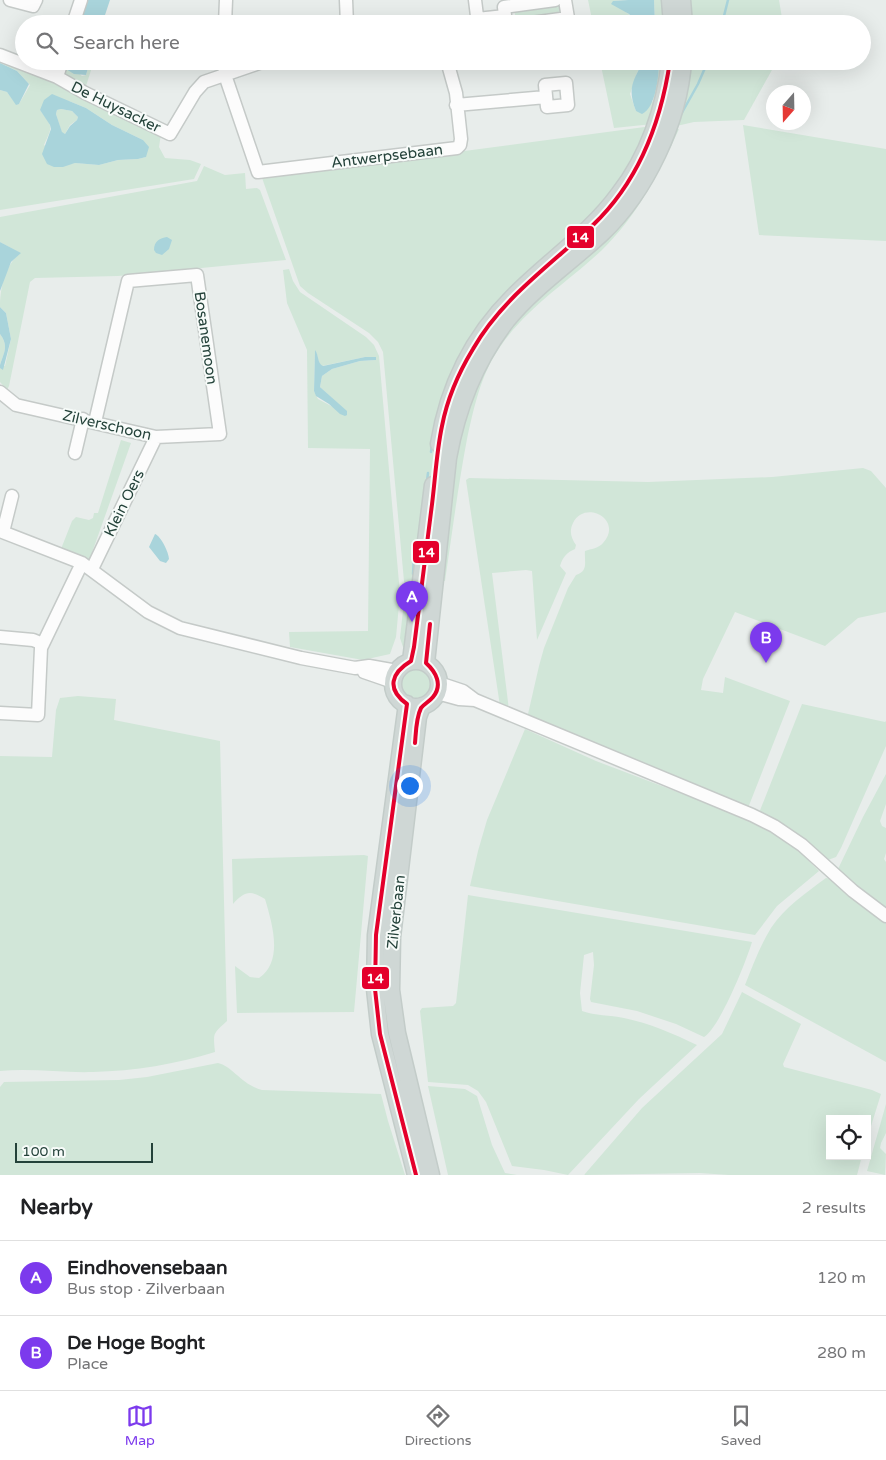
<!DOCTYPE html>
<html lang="en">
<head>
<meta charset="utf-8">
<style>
  body { margin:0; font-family:"Varela Round",sans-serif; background:#f2f2f2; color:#202124 }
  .controls { position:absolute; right:15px; bottom:15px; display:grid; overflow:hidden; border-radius:0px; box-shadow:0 5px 20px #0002 }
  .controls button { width:45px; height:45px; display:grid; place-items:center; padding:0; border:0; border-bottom:1px solid #e0e0e0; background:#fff; color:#202124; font:25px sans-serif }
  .compass { position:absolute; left:766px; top:85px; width:45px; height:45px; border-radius:50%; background:#fff; box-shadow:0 5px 20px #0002; rotate:200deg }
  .scale { position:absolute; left:15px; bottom:12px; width:138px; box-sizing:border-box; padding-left:5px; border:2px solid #24423a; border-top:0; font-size:14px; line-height:18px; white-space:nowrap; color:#24423a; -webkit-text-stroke:4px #f7fbf9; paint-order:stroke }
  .you { position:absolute; left:409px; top:785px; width:18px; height:18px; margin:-12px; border:4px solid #fff; border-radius:50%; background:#1a73e8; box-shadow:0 0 0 8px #1a73e833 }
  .badge { display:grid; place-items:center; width:32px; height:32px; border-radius:50%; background:#7c3aed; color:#fff; font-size:16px; font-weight:700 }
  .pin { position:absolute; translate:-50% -41px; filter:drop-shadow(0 1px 2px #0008) }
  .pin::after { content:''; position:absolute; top:26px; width:18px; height:15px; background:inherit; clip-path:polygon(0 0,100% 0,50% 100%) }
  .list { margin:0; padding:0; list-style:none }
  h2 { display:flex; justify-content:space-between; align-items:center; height:65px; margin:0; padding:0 20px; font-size:21px }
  h2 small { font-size:16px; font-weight:400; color:#757577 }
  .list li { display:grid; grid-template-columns:32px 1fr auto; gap:15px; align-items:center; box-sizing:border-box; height:75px; padding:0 20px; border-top:1px solid #e0e0e0 }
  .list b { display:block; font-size:19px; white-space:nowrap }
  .list p { margin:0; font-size:16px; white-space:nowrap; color:#757577 }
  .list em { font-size:16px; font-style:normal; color:#757577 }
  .icon { flex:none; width:28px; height:28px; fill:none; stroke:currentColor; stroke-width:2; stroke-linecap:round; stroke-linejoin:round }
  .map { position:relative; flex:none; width:886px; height:1175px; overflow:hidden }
  .search { position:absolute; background:#fff; box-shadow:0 5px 20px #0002; left:15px; right:15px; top:15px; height:55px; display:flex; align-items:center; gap:12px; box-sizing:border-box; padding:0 18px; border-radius:28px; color:#757577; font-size:19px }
  .sheet { height:215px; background:#fff }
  nav { display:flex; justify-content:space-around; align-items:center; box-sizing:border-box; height:70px; border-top:1px solid #e0e0e0; background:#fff; font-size:14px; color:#757577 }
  nav a { display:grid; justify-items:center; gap:2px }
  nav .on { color:#7c3aed }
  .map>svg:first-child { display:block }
  .green { fill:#d1e6d8; fill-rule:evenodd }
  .water { fill:#a9d4db; fill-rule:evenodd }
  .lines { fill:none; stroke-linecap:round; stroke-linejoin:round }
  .stream { stroke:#a9d4db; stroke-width:2.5 }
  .minor-casing { stroke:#c5cac8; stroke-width:15 }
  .major-casing { stroke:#c3ccc9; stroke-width:19 }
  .minor { stroke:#fcfcfc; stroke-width:12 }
  .major { stroke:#cfd7d5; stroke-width:16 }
  .bus-1-casing { stroke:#f7fbf9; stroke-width:8 }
  .bus-1 { stroke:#e4002b; stroke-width:4 }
  .labels { text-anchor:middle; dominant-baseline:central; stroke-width:4; stroke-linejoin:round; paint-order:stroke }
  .street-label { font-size:15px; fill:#24423a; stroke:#f7fbf9 }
  .line-badge { stroke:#f7fbf9; stroke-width:2 }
  .badge-label { font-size:14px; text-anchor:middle; font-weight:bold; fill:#fff }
</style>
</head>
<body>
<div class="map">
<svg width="886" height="1175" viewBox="0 0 886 1175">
  <rect width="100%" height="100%" fill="#e8edeb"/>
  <path class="green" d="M588,0H628L613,1L632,17L638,24H593Z
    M654,0H668L669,24H655Z
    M685,0H779L783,24H687Z
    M560,3L562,14L516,20L514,9Z
    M0,59L39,75L161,134L159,147L165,158L190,160L201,164L194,179L0,210V90L7,92L16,104H19L30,85L17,71L0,63ZM69,101L86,108L112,125L143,140L146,157L138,159L118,160L99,165L75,163L70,164L44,145C53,125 53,128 40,110Z
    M65,61L82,76L86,75L90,61H94L86,86L62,76Z
    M600,61H643L637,73L630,94L636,111L653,101L659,61H667L653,124L614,128Z
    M686,61H777L744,120L694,122L672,127Z
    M61,109L72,111L78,117L77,120L70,125L65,134L62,133L56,114L57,110Z
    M743,125L886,149V241L759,235Z
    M652,126L624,182L528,279L438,434L418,590L408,643L405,644V647H403L400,638L405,592L383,352L378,342L369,333L308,293L300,286L261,175L434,155Z
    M679,129C659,173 637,216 602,250C568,282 527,307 500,347C481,374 474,407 467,439C458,486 452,534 445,581H441L450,459L482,362L671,130Z
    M204,166L225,175L245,173L246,189L257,188L260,190L286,260L118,276L35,278L30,282L9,386L7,390L0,382V334C9,346 4,352 0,365L5,366L11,339L6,313L0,307C0,287 5,266 20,253L0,242V217L197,181Z
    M289,269L293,281L300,292L366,337L374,345L379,356L400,594L396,637L390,654L363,660L290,647L289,632L368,631L370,449L308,448L307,350L287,303L283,270ZM315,351C319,356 317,363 322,366L365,357L376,360L360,361L332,369L322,376L320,387L332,398L333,407L318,399L314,391Z
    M121,440L131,443L89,561L61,549L72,521L76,517L89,520L93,518L94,513H98Z
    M863,468L871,471L886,488V612L858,618L825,646L735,612L703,679L701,690L723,693L725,677L790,701L748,808L530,718L528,714L539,666L544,648L568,588L576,575C589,571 584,561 585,551C591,549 599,548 603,543C624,520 585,499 573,523C569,531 571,538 576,545L575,549C566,553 563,557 560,566L566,573L537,640L532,571L526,570L492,573L509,710L500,706L466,480L469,478L648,482L772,477Z
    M399 682a17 17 0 1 1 34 0a17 17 0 1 1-34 0Z
    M78,696L116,699L114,720L220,741L227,1021C213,1034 213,1032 215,1052C177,1064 134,1071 93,1072C62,1073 31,1068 0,1071V756L52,757L56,710L60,698Z
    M802,704L885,722L886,721V746L841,848L836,857L828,860L759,813Z
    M525,729L596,761L738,815L781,838L798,850L819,871L777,906L755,935L470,886L478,851L487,820Z
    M886,774V804L880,821L882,826L886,828V853L884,859L886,862V909L848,880L838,869L863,817Z
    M364,855L368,856L354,1012L237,1013L235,966L250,977L259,978C284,961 272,923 265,899C250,890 245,891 233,904L232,859Z
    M826,878L831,879L886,919V1062L745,985C753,965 760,946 771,928C784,908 807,892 826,878Z
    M468,895L752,942C746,962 720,1027 704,1037L676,1024L637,1011L591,1002L590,999L594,965L593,952L584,955L580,993L582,1011C595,1016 610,1015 624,1018C649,1023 674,1034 697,1045L639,1099L568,1175L544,1170L512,1166L486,1102L478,1091L468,1085L428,1082L420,1011L422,1008L453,1006L456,1003Z
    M742,992L801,1024L783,1064L784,1067L872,1090L881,1094L867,1139V1119H830V1156H862L857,1175H729L700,1173L584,1175L642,1108L722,1034Z
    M218,1063C232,1066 242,1085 262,1090L381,1094L388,1121L405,1175H0V1087L4,1082L119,1080L147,1077Z
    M428,1086L465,1089L477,1096L492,1145L505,1173L517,1175H448Z
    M886,1104V1133L881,1143L880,1148L886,1154L885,1175L867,1171Z"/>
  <path class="water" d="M87,0H110L102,24H80Z
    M628,0H654L655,24H638L629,14L611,4L613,1Z
    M67,61H90L86,75L74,74L66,69Z
    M643,61H659C659,75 656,108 642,114L636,111C627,88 633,82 643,61Z
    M0,63L17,71L29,84L19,104L16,105L7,92L0,90Z
    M52,94L86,108L112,125L143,140L149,147L146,157L138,159L118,160L99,165L75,163L63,167H54L47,164L42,154L51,129L50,125L40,110L44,100ZM61,109L72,111L78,117L77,120L70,126L65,134L62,132L56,114L57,110Z
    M167,237L172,240L169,249L162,255L156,253L154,250C154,241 160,238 167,237Z
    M0,242L21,253L11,262L0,291Z
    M0,307L6,313L11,339L3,370L0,368V365C4,352 9,346 0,334Z
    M315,350C319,355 317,363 323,366L365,357H376V360L360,361L332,369L322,376L320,387L347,411V415L345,416L340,414L329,404L316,396L314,391Z
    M155,534C161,536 169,553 169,559L166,563L160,561L149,547Z"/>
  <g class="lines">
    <path class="stream" d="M722,24L728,0
      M679,118L698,84L708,61
      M431,452L432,444
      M427,481L428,473
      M413,574L414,556L418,546"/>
    <defs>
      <path id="minor" d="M10,0L33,6L36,0
        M346,0L347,24
        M475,0L478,24
        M477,19L505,16
        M73,24L81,0
        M225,24L226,0
        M506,24L504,7L555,0
        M524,24L568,18L565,0
        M0,55L57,77L85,93L170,134L195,92L204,82L265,61
        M224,61L225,75L258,172L457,148L460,145L461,139L456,93L447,61
        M57,77L62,61
        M566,83L568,105L547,107L545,85Z
        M456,105L546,97
        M0,392L16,405L156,437L220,434L197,275L128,281L95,422
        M75,453L83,419
        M0,531L82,563L148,612L180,628L301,658L355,668L369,666L397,671
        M3,532L12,496
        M92,569L156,437
        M0,637L33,640L43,644
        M364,672L393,682
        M439,683L463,691L475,700L752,815L774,826L802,845L853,891L886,916
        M437,693L459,699L475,700
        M0,713L38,715L41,648L82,563"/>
      <path id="major" d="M670,0L672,24
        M682,0L684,24
        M439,444C448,388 473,337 513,297C547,262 590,234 619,194C648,157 665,108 670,61
        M411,661L433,485
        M393 684a23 23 0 1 1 46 0a23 23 0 1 1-46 0Z
        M426,663L448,458C457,408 475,361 507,320C534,287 571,262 602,233C646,191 679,121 683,61
        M407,704L376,935L375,989L380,1034L416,1175
        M422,706L418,717L392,937L391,990L397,1033L431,1175"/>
    </defs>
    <use href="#minor" class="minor-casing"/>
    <use href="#major" class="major-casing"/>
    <use href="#minor" class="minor"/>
    <use href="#major" class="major"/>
    <defs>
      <path id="bus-1" d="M415,743C416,732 416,718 421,708C424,704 429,702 433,697C443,685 436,672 426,663L430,624
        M416,1175L380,1034L375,989L376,935L407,704C386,689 391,673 411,661L414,647C420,602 425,557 431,512C435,484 436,454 442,426C447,400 459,372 473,349C502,298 551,265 593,225C638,182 661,122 670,61"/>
    </defs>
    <use href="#bus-1" class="bus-1-casing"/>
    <use href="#bus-1" class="bus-1"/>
  </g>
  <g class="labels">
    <g class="street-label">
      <text transform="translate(116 107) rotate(26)">De Huysacker</text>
      <text transform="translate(387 156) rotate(-7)">Antwerpsebaan</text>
      <text transform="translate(206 338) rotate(82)">Bosanemoon</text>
      <text transform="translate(107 425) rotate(13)">Zilverschoon</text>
      <text transform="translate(124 503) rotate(-64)">Klein Oers</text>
      <text transform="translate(396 912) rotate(-84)">Zilverbaan</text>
    </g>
  </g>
  <g class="line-badge">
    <rect x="566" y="225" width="29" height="24" rx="5" fill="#e4002b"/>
    <rect x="412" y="540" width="28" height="24" rx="5" fill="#e4002b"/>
    <rect x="361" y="966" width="29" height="24" rx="5" fill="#e4002b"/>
  </g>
  <g class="badge-label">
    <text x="580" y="242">14</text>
    <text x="426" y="557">14</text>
    <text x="375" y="983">14</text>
  </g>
</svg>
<div class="controls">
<button><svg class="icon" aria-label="locate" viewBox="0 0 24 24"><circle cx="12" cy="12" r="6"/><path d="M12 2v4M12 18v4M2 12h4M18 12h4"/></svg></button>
</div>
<svg class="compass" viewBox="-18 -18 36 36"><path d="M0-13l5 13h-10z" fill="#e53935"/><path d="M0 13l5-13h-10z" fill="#757577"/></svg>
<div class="scale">100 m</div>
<div class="you"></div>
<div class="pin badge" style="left:412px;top:622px">A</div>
<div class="pin badge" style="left:766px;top:663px">B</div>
<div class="search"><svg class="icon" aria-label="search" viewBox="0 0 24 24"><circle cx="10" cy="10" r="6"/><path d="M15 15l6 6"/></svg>Search here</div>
</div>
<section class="sheet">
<h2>Nearby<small>2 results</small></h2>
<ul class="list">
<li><span class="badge">A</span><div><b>Eindhovensebaan</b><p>Bus stop · Zilverbaan</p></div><em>120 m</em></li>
<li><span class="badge">B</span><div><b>De Hoge Boght</b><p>Place</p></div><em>280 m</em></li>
</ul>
</section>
<nav>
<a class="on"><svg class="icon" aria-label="map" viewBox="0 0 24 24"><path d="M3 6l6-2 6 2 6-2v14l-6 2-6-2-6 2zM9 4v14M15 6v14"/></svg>Map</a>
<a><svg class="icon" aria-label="directions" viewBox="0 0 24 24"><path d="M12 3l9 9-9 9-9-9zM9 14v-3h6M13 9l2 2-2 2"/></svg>Directions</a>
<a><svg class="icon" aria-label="saved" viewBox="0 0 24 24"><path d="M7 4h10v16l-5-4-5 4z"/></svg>Saved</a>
</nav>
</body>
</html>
